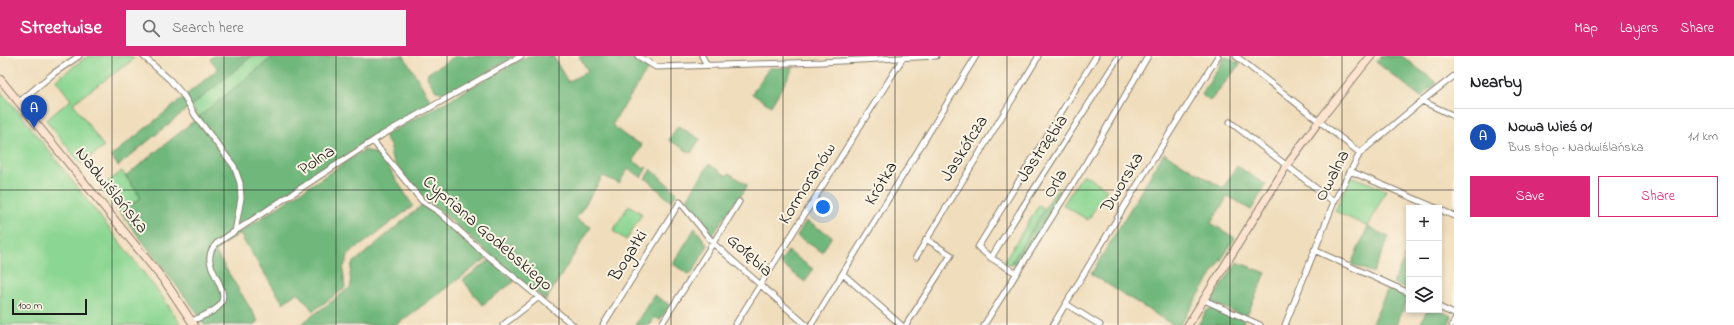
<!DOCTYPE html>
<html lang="en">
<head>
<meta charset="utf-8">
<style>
  body { margin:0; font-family:"Indie Flower",sans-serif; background:#f2f2f2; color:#202124 }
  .controls { position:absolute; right:12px; bottom:12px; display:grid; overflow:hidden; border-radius:0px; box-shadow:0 2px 6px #0003 }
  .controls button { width:36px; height:36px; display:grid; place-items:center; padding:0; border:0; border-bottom:1px solid #e0e0e0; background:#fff; color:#202124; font:20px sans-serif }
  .scale { position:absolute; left:12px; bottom:10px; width:75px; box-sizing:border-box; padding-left:4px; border:2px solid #1c1c1c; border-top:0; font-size:11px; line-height:14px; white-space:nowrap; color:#1c1c1c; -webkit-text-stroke:3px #fcf5e5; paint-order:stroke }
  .you { position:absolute; left:823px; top:151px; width:14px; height:14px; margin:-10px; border:3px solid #fff; border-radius:50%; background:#1a73e8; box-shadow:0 0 0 6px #1a73e833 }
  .badge { display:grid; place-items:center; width:26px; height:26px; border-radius:50%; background:#db2777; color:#fff; font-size:13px; font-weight:700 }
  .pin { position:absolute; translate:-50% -33px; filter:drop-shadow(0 1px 2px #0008) }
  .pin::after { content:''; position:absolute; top:21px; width:14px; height:12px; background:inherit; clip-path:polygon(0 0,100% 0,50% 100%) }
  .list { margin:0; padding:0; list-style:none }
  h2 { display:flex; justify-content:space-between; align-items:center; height:52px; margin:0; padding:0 16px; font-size:17px }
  h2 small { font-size:13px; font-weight:400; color:#757577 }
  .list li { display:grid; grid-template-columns:26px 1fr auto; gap:12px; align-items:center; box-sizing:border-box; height:56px; padding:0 16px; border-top:1px solid #e0e0e0 }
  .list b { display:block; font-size:15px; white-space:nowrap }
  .list p { margin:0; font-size:13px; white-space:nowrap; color:#757577 }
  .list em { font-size:13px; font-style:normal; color:#757577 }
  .actions { display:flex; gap:8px; padding:12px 16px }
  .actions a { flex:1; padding:9px 0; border:1px solid #db2777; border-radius:0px; text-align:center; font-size:14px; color:#db2777 }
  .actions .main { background:#db2777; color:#fff }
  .icon { flex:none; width:22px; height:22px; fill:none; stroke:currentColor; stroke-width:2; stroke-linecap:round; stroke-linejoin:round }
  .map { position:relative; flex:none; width:1454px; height:269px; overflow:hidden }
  header { display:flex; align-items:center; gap:24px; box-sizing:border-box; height:56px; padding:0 20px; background:#db2777; color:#fff }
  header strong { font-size:19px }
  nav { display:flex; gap:22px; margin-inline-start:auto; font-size:14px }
  .search { width:280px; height:36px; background:#f2f2f2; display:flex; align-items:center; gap:10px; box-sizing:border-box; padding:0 14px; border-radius:0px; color:#757577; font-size:15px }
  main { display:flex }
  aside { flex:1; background:#fff }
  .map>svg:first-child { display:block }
  .green { fill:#8bd692; stroke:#547957 }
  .forest { fill:#70b77c; stroke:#466a4c }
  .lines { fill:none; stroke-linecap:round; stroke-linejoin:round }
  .street-casing { stroke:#867c6c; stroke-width:7 }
  .secondary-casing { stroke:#867c6c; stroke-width:9 }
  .street { stroke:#fff; stroke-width:5 }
  .secondary { stroke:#fde4d1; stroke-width:7 }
  .grid { fill:none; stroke:#1c1c1c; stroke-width:1; stroke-opacity:0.55 }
  .labels { text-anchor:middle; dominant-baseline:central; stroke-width:4; stroke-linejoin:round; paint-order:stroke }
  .street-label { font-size:18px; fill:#1c1c1c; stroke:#fcf5e5 }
</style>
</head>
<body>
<header>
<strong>Streetwise</strong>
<div class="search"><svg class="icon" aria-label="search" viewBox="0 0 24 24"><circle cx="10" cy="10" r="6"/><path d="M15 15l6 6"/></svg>Search here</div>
<nav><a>Map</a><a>Layers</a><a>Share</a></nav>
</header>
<main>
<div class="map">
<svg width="1454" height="269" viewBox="0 0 1454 269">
  <rect width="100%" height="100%" fill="#fcf5e5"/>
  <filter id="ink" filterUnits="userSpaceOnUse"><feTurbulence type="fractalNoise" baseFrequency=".025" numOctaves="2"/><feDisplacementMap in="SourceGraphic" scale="8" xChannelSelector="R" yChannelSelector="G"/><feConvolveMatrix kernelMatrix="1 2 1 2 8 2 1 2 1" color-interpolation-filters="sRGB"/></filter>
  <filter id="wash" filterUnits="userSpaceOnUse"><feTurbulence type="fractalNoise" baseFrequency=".012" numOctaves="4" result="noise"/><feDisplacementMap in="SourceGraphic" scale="16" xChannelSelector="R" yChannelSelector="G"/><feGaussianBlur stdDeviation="0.9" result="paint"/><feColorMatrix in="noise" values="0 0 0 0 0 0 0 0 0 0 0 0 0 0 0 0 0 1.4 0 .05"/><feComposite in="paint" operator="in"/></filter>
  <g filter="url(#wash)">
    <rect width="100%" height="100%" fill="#f0ddbc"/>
    <path class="green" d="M88,0H131L134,3L73,47L104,91L81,108L46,64L71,44L56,24Z
      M252,0H274L199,61L191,50Z
      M0,35L18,55L164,243L181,269H0Z
      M122,115L141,142L120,156L100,132Z
      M1083,118L1107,133L1088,164L1063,149Z
      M1351,120L1386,134L1368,171L1335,155Z
      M629,149L642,158L626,184L613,175Z
      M1039,149L1045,153L1010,209L1004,206Z"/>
    <path class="forest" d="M214,0H252L191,50L186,39L218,13L210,3Z
      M274,0H404L432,47L364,87L237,173L239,177L364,94L380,98L413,150L349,198L343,213L345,232L313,255L298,236L283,247L239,177L215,195L258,265L253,269H204L197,256L120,156L141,142L126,120Z
      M456,0H516L444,41L441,36L436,35L427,21L428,17Z
      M528,0H553L568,26L588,15L579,0H633L649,11L612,69L627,81L642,89L633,105L645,112L647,111L641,122L640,120L628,113L619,127L603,120L576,163L591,171L546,244L518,222L433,149L423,142L394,106L390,98L391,91L384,80Z
      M1225,0L1240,8L1210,45L1202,39Z
      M1381,0H1402L1437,27L1421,41L1376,6Z
      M794,11L771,50L752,38L769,12Z
      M183,42L188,52L118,110L111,100Z
      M678,70L700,83L691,97L669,84Z
      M1164,97L1223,132L1237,110L1266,129L1251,154L1228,140L1211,167L1235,182L1180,269H1173L1091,218Z
      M709,108L727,120L729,117L747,129L738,145H735L712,180L691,153L692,146L687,143Z
      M651,113L677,137L671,146L647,123H645Z
      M1057,133L1063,137L1020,208L1010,209Z
      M422,149L430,154L487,202L396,269H300L351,231L350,218L352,208Z
      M806,165L832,180L822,196L797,180Z
      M1368,171L1389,181L1373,217L1351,208Z
      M695,172L708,190L691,218H688L673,208Z
      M1409,192V234L1393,227Z
      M788,195L813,213L805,226L780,207Z
      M490,204L515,225L482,249L463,224Z
      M1237,206L1266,217L1246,261L1211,246Z
      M1388,232L1409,241L1396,269H1371Z
      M654,239L670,249L660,264L655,261L650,269H635Z
      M1215,252L1244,264L1242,269H1198L1207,254Z
      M1427,254H1439L1452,260L1448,269H1420Z"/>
  </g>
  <g filter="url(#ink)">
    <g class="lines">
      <defs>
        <path id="street" d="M143,0L170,24L184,40L195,59L234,110L240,127L241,142L235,176
          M638,0L656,11L822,6L936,0
          M702,0L707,9
          M1236,0L1360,97
          M1422,45L1454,60
          M19,46L54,17L79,0
          M1230,66L1334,146
          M373,85L422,145L439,156L476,190L573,269
          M1350,115L1436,152
          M1439,153L1454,160
          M1314,194L1409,237
          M916,201L1037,3L1038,0
          M991,202C1032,134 1077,68 1119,0
          M1016,217L991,202L978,191L1096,0
          M843,218L901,269
          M1204,244L1260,269
          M1066,248L1100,269
          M1439,251L1454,258
          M192,265C200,261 210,258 217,252C238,233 193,209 217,187L382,79L521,0
          M503,269L539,241
          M603,269L680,146L714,188L806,269
          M661,269L739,146
          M735,269L903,2
          M811,269L976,0
          M906,269L951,199L926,183
          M984,269L1083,112L1148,0
          M1053,269L1136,131L1218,0
          M1285,269L1334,146L1360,97L1422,45L1454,20
          M1452,269L1454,265"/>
        <path id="secondary" d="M0,23L166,227L194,269
          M1188,269L1287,109L1319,65L1371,0"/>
      </defs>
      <use href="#street" class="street-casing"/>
      <use href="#secondary" class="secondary-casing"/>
      <use href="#street" class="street"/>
      <use href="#secondary" class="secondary"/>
    </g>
  </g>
  <path class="grid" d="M112,0V269M224,0V269M336,0V269M447,0V269M559,0V269M671,0V269M783,0V269M895,0V269M1007,0V269M1118,0V269M1230,0V269M1342,0V269M0,134H1454"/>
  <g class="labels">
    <g class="street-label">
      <text transform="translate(965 93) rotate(-58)">Jaskółcza</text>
      <text transform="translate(1043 93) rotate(-56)">Jastrzębia</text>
      <text transform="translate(317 105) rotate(-34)">Polna</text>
      <text transform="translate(1333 120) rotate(-62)">Owalna</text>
      <text transform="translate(1123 127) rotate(-59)">Dworska</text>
      <text transform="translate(808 128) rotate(-58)">Kormoranów</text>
      <text transform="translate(882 128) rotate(-59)">Krótka</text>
      <text transform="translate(1056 128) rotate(-58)">Orla</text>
      <text transform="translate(111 135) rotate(51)">Nadwiślańska</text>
      <text transform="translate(487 178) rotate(41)">Cypriana Godebskiego</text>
      <text transform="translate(629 200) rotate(-58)">Bogatki</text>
      <text transform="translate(749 200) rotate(42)">Gołębia</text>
    </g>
  </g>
</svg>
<div class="controls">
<button>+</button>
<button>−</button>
<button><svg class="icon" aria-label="layers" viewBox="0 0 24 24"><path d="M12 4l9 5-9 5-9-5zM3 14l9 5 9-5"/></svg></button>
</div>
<div class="scale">100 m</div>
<div class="you"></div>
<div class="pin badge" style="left:34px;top:72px;background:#1a4fb4">A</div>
</div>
<aside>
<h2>Nearby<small></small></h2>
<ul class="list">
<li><span class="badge" style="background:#1a4fb4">A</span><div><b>Nowa Wieś 01</b><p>Bus stop · Nadwiślańska</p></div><em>1.1 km</em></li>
</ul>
<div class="actions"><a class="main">Save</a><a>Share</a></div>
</aside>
</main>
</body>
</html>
